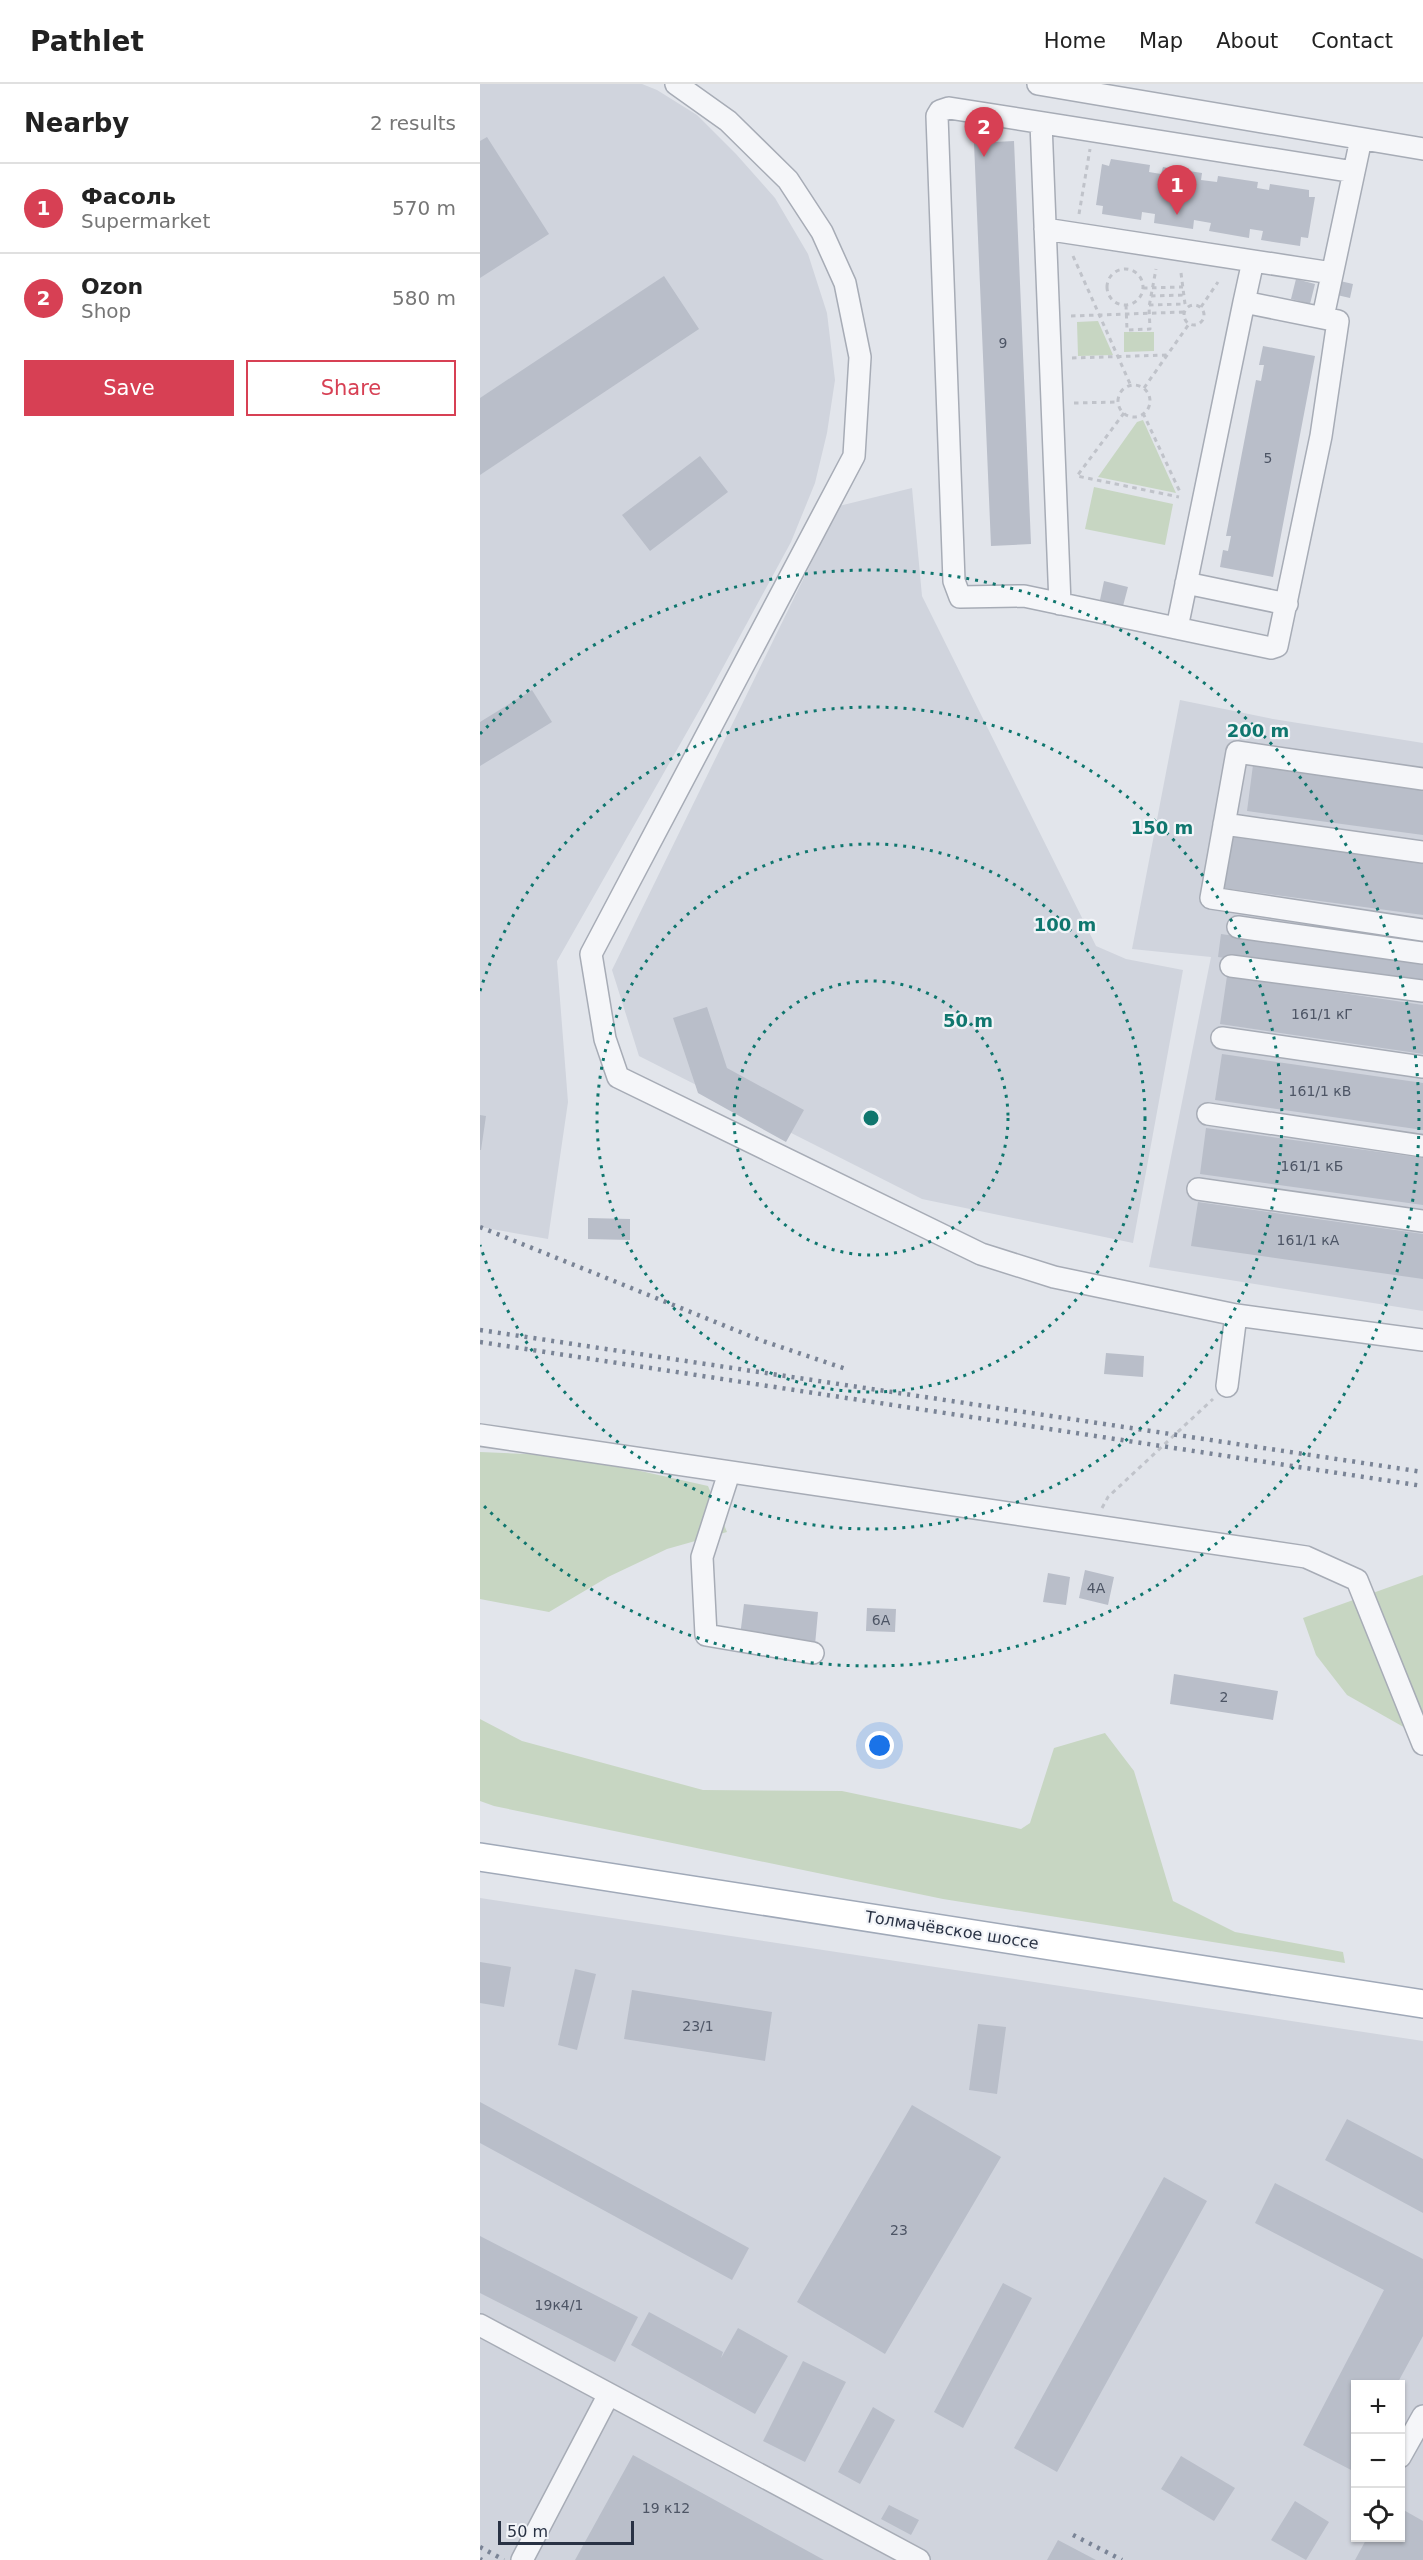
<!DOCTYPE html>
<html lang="en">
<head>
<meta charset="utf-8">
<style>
  body { margin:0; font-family:"DejaVu Sans",sans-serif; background:#f2f2f2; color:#222 }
  .controls { position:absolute; right:18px; bottom:18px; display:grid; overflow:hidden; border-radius:0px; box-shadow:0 2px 4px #0004 }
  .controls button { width:54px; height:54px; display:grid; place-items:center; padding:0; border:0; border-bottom:2px solid #e0e0e0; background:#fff; color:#222; font:30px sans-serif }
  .scale { position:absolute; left:18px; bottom:15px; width:136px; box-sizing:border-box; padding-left:6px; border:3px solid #293244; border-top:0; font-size:16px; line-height:21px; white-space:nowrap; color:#293244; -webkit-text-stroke:4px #f2f4f8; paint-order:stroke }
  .you { position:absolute; left:400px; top:1662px; width:21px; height:21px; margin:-15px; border:4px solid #fff; border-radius:50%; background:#1a73e8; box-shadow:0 0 0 9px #1a73e833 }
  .badge { display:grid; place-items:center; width:39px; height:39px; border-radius:50%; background:#d74054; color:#fff; font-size:20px; font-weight:700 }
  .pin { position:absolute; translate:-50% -50px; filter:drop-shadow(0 2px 3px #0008) }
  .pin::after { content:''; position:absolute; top:32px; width:21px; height:18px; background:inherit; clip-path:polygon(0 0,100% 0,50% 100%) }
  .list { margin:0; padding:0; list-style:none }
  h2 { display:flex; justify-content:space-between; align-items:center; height:78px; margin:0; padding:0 24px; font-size:26px }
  h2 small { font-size:20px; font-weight:400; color:#767676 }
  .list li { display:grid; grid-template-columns:39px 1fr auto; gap:18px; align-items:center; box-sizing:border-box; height:90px; padding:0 24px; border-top:2px solid #e0e0e0 }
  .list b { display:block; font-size:22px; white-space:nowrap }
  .list p { margin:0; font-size:20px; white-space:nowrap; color:#767676 }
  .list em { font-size:20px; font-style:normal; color:#767676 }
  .actions { display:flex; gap:12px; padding:18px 24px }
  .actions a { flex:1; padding:14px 0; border:2px solid #d74054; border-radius:0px; text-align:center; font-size:21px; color:#d74054 }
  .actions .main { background:#d74054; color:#fff }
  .icon { flex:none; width:33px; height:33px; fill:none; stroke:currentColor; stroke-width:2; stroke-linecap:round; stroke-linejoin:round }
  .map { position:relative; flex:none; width:943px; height:2476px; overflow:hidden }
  header { display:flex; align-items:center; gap:36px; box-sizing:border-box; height:84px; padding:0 30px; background:#fff; border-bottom:2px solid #e0e0e0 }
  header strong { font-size:28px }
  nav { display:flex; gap:33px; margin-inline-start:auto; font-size:21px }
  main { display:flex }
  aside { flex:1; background:#fff }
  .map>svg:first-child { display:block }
  .built { fill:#d0d4dd; fill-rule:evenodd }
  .green { fill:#c7d6c2 }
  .building { fill:#b9bec9 }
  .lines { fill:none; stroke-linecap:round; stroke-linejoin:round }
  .minor-casing { stroke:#a7acb6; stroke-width:24 }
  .major-casing { stroke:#a0a9b8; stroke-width:30 }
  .path { stroke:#c0c3ca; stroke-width:3; stroke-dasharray:4.5 4.5; stroke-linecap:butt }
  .minor { stroke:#f5f6f9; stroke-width:21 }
  .major { stroke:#fff; stroke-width:27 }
  .rail { stroke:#7a8496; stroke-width:4.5; stroke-dasharray:3 6; stroke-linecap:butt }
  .ring { fill:none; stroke:#0f766e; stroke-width:3; stroke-dasharray:3 6 }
  .labels { text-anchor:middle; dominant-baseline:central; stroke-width:4.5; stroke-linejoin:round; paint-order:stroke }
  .number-label { font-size:14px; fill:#4d5565 }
  .street-label { font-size:16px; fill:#293244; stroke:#f2f4f8 }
  .centre { fill:#0f766e; stroke:#f2f4f8; stroke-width:3 }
  .ring-label { font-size:18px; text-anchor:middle; font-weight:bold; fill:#0f766e; stroke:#f2f4f8; stroke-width:4.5; stroke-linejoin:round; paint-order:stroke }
</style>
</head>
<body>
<header>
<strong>Pathlet</strong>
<nav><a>Home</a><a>Map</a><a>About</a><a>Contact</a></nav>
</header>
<main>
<aside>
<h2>Nearby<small>2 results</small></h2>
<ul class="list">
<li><span class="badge">1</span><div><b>Фасоль</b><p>Supermarket</p></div><em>570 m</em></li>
<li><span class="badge">2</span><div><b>Ozon</b><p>Shop</p></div><em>580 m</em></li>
</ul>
<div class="actions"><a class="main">Save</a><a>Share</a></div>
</aside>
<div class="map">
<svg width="943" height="2476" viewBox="0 0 943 2476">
  <rect width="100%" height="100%" fill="#e2e5eb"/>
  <path class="built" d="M0,0H162L177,6L217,31L256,70L295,114L328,170L347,229L355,296L347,349L335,399L311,458L228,611L77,877L88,1018L68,1155L0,1143Z
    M432,404L442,512L616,862L646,875L703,886L653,1159L442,1115L159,972L132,886L359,422Z
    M700,616L793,635L943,659V1227L669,1183L731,873L652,865Z
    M0,1814L943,1957V2476H0ZM876,2300H920V2454H876Z"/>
  <path class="green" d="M618,237L633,271L598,272L597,238Z
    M644,248H674V267L644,268Z
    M663,336L696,409L618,393L657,338Z
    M614,403L693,420L685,461L605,445Z
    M0,1368L93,1372L228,1402L247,1448L187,1465L128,1493L69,1528L0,1515Z
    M943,1491V1654L867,1611L836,1571L823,1534Z
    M0,1635L42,1657L223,1706L362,1707L541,1745L550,1739L574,1664L625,1649L654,1687L693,1817L755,1848L863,1868L865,1879L463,1815L14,1722L0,1717Z"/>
  <path class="building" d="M7,53L69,150L0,194V57Z
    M534,57L551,460L511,462L494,59Z
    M631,75L670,81L669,88L681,90L683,83L722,89L721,96L737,98L738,92L778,98L777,104L789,106L790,100L829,106V113H835L828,154L821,153L820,162L781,156L783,147L770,145L769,154L729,147L731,139L714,136L713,145L674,139L675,130L662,128L661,136L622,130L623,122L616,121L622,80L629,82Z
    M184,192L219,245L0,391V314Z
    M816,195L835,200L830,220L811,215Z
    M860,197L873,200L870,214L857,211Z
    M783,262L835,272L793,493L740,483L743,466L748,467L751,452H746L776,296L781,297L784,281H779Z
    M220,372L248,408L170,467L142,431Z
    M624,497L648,503L643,522L620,516Z
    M52,606L72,638L0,682V638Z
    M773,681L943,705V751L767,727Z
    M743,752L943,779V831L736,803Z
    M741,850L943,879V902L738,873Z
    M747,892L943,921V970L740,940Z
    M227,923L247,984L324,1026L306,1058L218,1009L193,934Z
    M742,970L943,999V1046L735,1016Z
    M0,1031L6,1032L1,1066H0Z
    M726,1044L943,1074V1121L720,1090Z
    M718,1118L943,1150V1195L711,1162Z
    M108,1134L150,1135V1156L108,1155Z
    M626,1269L664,1272L663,1293L624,1290Z
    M605,1486L634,1493L628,1521L599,1514Z
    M568,1489L590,1493L586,1521L563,1518Z
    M264,1520L338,1528L335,1561L260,1552Z
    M387,1524L416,1525L415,1548L386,1547Z
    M694,1590L798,1607L793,1636L690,1620Z
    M0,1878L31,1883L24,1923L0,1919Z
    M95,1885L116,1890L97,1966L78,1961Z
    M152,1906L292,1928L285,1977L144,1955Z
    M498,1940L526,1943L517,2010L489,2006Z
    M0,2018L269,2164L252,2196L0,2059Z
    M432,2021L521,2073L405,2270L317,2218Z
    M867,2035L943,2075V2129L845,2076Z
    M684,2093L727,2117L577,2388L534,2364Z
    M795,2099L943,2175V2252L917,2300H876V2381L873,2387L823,2361L904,2206L775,2139Z
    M0,2152L158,2233L135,2278L0,2209Z
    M523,2199L552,2214L483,2344L454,2328Z
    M169,2228L243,2268L241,2274L258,2244L308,2272L275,2330L151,2261Z
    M323,2277L366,2298L325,2378L283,2357Z
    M393,2323L415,2336L380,2400L358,2388Z
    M153,2371L344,2476H95Z
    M701,2372L755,2404L734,2437L681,2405Z
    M815,2417L849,2438L826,2476L791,2456Z
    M409,2421L439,2436L431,2451L401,2435Z
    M920,2424L943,2437V2476H875L887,2454H920Z
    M578,2456L616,2476H567Z"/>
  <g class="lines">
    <defs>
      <path id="minor" d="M196,0L248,37L308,96L342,148L365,199L380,273L374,372L111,870L125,955L138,993L501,1170L574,1193L756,1231L943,1256
        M558,0L943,65
        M561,39L580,520
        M565,145L852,189
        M764,218L773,177
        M843,233L881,55
        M706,499L807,520
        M697,544L764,218L858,237L841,352L797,562L791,564L544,512L480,513L474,497L457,32L460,27L469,24L874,88
        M943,695L757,668L731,814L943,846
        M744,740L943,768
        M758,843L943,869
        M751,882L943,907
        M742,954L943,983
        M728,1030L943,1062
        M718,1105L943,1137
        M747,1302L756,1231
        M0,1351L826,1473L877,1496L943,1660
        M249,1389L222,1473L226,1551L333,1569
        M0,2241L129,2310L42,2476
        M129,2310L439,2476
        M920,2373L943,2332"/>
      <path id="major" d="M0,1773L943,1920"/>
    </defs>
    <use href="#minor" class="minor-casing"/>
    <use href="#major" class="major-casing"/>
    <path class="path" d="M599,130L610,65
      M593,172L651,302
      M627 203a18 18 0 1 1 36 0a18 18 0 1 1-36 0Z
      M701,189L705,220
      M663,204L703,203
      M671,212L704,211
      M704 231a10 10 0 1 1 20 0a10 10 0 1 1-20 0Z
      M646,221L647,246L670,245L669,223L676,185
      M669,221L705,220
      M721,223L738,198
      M591,232L704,228
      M592,274L687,271
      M638 317a16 16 0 1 1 32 0a16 16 0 1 1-32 0Z
      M664,304L709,240
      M594,319L638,318
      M644,329L597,392L699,413
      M663,329L700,408
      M622,1424L628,1413L733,1315"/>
    <use href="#minor" class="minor"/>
    <use href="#major" class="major"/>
    <path class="rail" d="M0,1143L280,1256L369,1286
      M0,1246L943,1388
      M0,1258L943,1402
      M593,2451L642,2476
      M0,2463L24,2476
      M0,2475L2,2476"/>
  </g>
  <g class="ring">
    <circle cx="391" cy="1034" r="137"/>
    <circle cx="391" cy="1034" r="274"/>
    <path d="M0 907A411 411 0 1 1 0 1161"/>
    <path d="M0 650A548 548 0 1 1 0 1418"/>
  </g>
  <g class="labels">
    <g class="number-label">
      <text x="523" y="259">9</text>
      <text x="788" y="374">5</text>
      <text x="842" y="930">161/1 кГ</text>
      <text x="840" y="1007">161/1 кВ</text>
      <text x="832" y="1082">161/1 кБ</text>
      <text x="828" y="1156">161/1 кА</text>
      <text x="616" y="1504">4А</text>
      <text x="401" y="1536">6А</text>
      <text x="744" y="1613">2</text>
      <text x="218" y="1942">23/1</text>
      <text x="419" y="2146">23</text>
      <text x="79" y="2221">19к4/1</text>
      <text x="186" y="2424">19 к12</text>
    </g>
    <g class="street-label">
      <text transform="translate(472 1846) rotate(9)">Толмачёвское шоссе</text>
    </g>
  </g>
  <circle cx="391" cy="1034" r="9" class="centre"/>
  <g class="ring-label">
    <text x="778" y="653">200 m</text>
    <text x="682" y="750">150 m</text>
    <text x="585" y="847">100 m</text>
    <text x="488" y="943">50 m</text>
  </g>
</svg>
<div class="controls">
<button>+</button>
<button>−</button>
<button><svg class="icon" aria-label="locate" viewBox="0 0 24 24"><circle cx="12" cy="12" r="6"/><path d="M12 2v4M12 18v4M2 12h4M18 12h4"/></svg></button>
</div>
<div class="scale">50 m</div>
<div class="you"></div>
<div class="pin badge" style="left:697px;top:131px">1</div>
<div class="pin badge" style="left:504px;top:73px">2</div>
</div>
</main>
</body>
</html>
